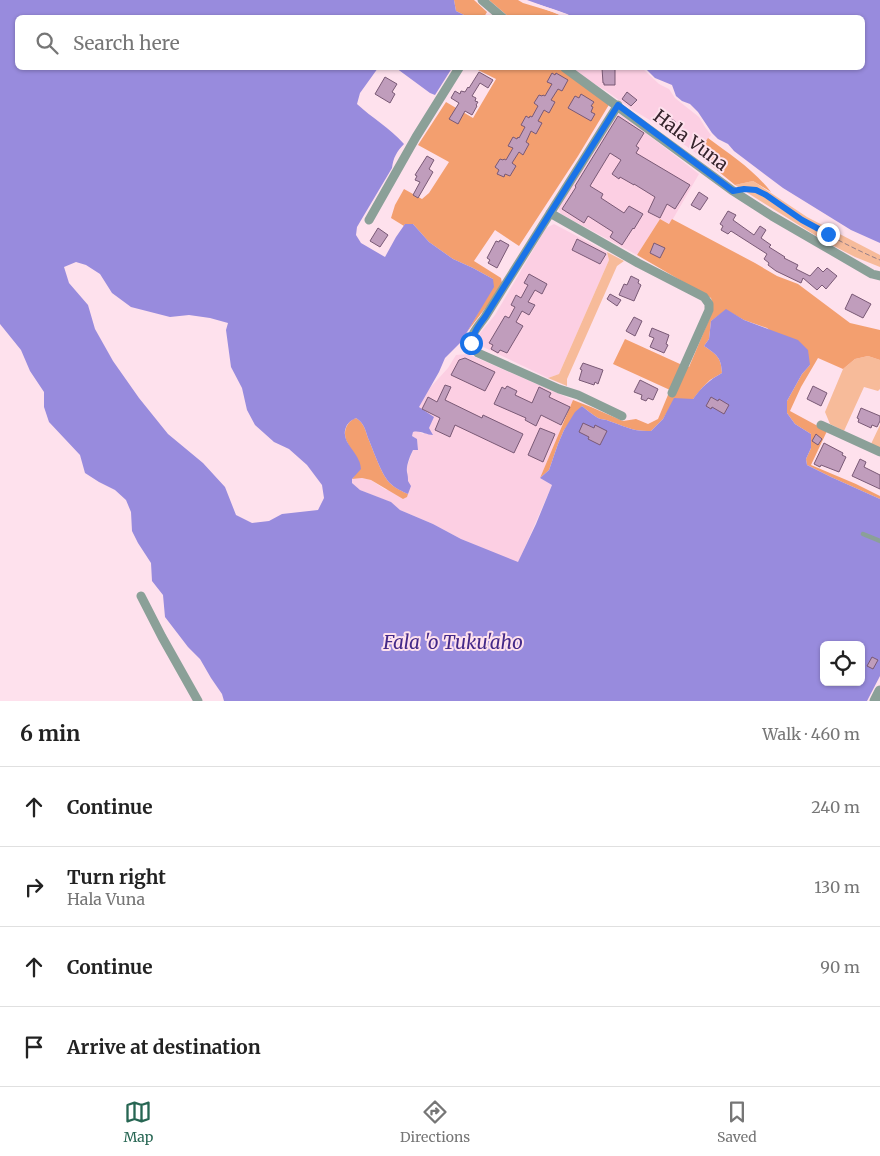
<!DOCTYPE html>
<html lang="en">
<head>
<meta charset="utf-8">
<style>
  body { margin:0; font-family:Merriweather,serif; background:#f6f6f6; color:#222 }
  .controls { position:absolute; right:15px; bottom:15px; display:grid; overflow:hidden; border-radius:8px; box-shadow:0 1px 4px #0004 }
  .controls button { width:45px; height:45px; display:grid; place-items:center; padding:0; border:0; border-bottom:1px solid #e0e0e0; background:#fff; color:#222; font:25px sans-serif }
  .stop { position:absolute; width:15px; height:15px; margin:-11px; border:4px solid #1a73e8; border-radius:50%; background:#fff }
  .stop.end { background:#1a73e8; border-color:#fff; box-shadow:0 1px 5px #0008 }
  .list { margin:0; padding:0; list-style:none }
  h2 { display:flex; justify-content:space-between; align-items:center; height:65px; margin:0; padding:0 20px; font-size:21px }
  h2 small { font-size:16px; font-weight:400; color:#767676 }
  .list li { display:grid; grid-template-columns:32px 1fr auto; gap:15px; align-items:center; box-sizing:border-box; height:80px; padding:0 20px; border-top:1px solid #e0e0e0 }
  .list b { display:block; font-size:19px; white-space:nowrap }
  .list p { margin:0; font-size:16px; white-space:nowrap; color:#767676 }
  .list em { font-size:16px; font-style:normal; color:#767676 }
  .icon { flex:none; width:28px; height:28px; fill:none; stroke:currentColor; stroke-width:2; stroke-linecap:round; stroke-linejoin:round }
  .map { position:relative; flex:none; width:880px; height:701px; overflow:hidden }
  .search { position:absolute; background:#fff; box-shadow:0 1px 4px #0004; left:15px; right:15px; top:15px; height:55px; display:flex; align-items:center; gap:12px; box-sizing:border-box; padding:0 18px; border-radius:8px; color:#767676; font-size:19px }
  .sheet { height:385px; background:#fff }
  nav { display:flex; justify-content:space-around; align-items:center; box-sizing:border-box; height:70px; border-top:1px solid #e0e0e0; background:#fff; font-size:14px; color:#767676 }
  nav a { display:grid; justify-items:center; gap:2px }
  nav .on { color:#276653 }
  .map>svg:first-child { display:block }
  .built { fill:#fccfe3 }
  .green { fill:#f7bb9a }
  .forest { fill:#f39f6f }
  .water { fill:#988bdd; fill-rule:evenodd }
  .pier { fill:#fee1ed }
  .building { fill:#c09dbc; stroke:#795975 }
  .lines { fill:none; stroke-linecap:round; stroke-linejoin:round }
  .path { stroke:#967f88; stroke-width:1; stroke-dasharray:5 2.5; stroke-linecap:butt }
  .service { stroke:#8ba098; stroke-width:4.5 }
  .minor { stroke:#8ba098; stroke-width:9 }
  .tertiary { stroke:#8ba098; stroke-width:11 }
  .route { stroke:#1a73e8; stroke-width:6 }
  .labels { text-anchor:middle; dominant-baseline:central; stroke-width:4; stroke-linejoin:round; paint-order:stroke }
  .street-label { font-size:18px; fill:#36242c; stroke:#fee1ed }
  .water-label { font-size:19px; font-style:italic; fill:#442988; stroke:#fee1ed }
</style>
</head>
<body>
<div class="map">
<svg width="880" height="701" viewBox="0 0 880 701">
  <rect width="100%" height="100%" fill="#fee1ed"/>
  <path class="built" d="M570,68H642L659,84L669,89L675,98L699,117L705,127L711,135L697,154L653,122L633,110L605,90L582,77Z
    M619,114L625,117L699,174L670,224L660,219L637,255L561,214L558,207L614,116Z
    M554,224L607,252L609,260L559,374L548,378L479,345L476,338L495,315L546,228Z
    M468,354L573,400L540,478L552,485L518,563L461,539L433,524L400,510L390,502L360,490L352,483V479L362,478L371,480L386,490L408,481L407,467L411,455L413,450H418L417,439L412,436L413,432L418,431L423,434L429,428L419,407L428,390L448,368L456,355Z"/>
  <path class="green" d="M753,181L807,217L880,255V267L855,257L826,242L735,185Z
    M607,252L624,261L617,266L567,379V386L548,378L559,374L609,260Z
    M868,356L880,360V389L878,391L864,387L844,431L830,424L825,412L843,369L855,359Z
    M880,425V449L871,444Z"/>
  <path class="forest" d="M454,0H474L487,12L484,17H465L464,15L456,11Z
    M489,0H518L523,3L553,12L564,17H509Z
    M474,68H561L610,103L578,156L519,246L495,230L474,261L501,278L502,283L487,306L467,332L487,297L493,279L473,268L453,259L429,242L413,224H405L404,226L391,218L395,205L404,189L422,199L429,193L449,162L418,145L446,102L473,118L496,79Z
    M708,138C731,155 754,170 771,192L753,181L735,185L697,154Z
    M660,219L669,224L672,219L755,263L777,276L798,284L850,323L880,330V360L868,356L855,359L843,369L818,358L801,387L790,411L827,431L811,465L856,484L880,496V499L831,477L807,465L806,459L811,448V434L795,424L787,413V401L802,374L810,365L767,328L744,320L726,310L711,321L709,339L704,346C717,355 721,357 722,373L710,380L702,388L693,399L666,414L663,419L651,431C634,432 624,426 609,421C606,419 601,420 598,418C593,415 587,410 582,406L564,430L558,444L549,470L540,478L573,400L591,407L623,421L636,419L648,424L658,419L670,390L613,364L625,339L680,364L689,367L711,315L713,306L711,298L637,255Z
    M356,418C364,423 365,429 368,438C373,449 382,477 391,484C396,489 402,491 408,494L407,497L403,499L371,480L362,478L352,479L355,475C353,467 353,459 351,451C350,447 348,444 346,440C343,431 347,421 356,418Z"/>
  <path class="water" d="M0,0H454L456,11L464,15L465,17L18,18V68H378L360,93L357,104C372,118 390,128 404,144C397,151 393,158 392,168L357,227L356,235L361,243L385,257L396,237L405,224H413L429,242L453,259L473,268L493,279L494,287L467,332L463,340L445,358L439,372L419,407L434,417L429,428L433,435C426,435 420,430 413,432L412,436L417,439L418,450H413C410,456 406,466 407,472C408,476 408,478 408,481L411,486L408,494C402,491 396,489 391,484C382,477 373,449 368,438C365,429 364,423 356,418C352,420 350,421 347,425C339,440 355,449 359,461C360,462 361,468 361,469L352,479V483L360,490L391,502L400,510L433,524L461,539L518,562L536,524L552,485L540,478L549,470L558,444L564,430L575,412L582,406C587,410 593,415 598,418C601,420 606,419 609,421C624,426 634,432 651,431L663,419L674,398L693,399C702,387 709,380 722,373C721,357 717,355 704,346L709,339L711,321L726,309L744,320L798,340L808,350L810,365L802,374L787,401V413L795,424L811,434V448L806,459L807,465L831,477L880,499V676L867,701H224L222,694L211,678L200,659L188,647L165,617L163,595L152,581L151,563L138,543L132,531L131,512L126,500L115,490L99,482L85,473L80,455L49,422L44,407V392L30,371L21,350L0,324ZM76,262L86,265L100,274L112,293L131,307L170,317L189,315L210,318L228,323L226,330L231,367L242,388L247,410L255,425L274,442L289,449L307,465L322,485L324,498L318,510L282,514L269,521L252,523L236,515L225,487L203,463L168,434L139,398L113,361L95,329L88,305L69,283L64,267ZM824,645H861V682H824Z
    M527,0H880V243L851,230L783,188L734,151L728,144L718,139L712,133L698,112L690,104L682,101L676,96L672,85L655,78L645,68H862V18L573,17L566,14Z
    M396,68H452L435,95L430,93Z"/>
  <path class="pier" d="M524,0L553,9L567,14L573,17L568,18L526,2Z"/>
  <path class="building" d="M602,68H615V85H604V83H603Z
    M479,72L493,80L488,88L480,83L472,96L476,98L475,101L478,102L476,105L477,106L472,115L465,111L458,124L449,119L459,103L451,98L455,91L460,94L461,91L465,92L468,87L469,88Z
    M552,73L555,75L556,73L568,80L562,91L558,89L551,100L555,102L549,113L544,110L538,121L542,123L536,134L531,131L526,142L529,144L523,155L519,152L512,163L516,166L510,176L505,174L504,177L497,174L499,170L495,167L500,159L503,160L504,159L506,160L513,148L508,146L513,137L517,139L518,137L519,138L525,127L521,125L526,116L529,118L530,116L532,117L538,106L534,103L539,95L542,96L543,95L545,96L552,84L547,82Z
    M385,77L397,84L392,92L395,94L390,103L375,94Z
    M627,92L637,100L631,106L622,99Z
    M581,94L594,102L591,106L593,107L591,112L595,114L591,121L568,108L575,96L579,98Z
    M666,115L676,122L669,131L660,124Z
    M618,116L644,133L636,146L639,148L636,153L690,185L675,209L667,204L660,218L648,212L655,197L634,184V185L620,177L619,179L612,174L621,160L610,153L590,186L603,194L601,198L624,213L629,206L643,214L634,229L633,228L622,245L610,237L613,232L588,216L584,223L562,209L576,187L575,186Z
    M427,156L434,160L429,169L433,172L418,198L413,195L420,182L415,180L417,176L415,175Z
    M699,192L708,198L700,210L691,205Z
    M728,211L736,215L733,220L754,235L760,226L766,230L761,238L771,245L769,247L785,257L784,258L798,265L796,269L810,276L818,267L823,272L827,268L837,276L826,289L822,285L817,290L803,278L801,283L776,271L768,265L769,263L764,259L767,254L731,231L728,234L721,230L723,226L720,224Z
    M378,228L388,235L380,247L370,241Z
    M577,239L606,254L600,264L572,250Z
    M500,240L509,245L497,268L488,263L490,260L487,258L496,241L499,242Z
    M654,243L665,248L660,258L650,253Z
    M529,274L547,284L542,294L535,290L528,302L535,305L529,315L522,311L516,322L523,326L507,353L500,350L498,353L491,349L493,345L489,343L505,316L509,318L515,307L511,305L516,295L521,298L528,285L524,283Z
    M631,276L639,280L638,283L641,285L634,301L619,295L624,284L627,285Z
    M610,294L621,300L617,306L607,299Z
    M852,294L871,304L863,318L845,309Z
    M634,317L642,321L635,336L626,331Z
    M652,328L669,335L666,344L668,345L664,353L650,347L654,338L649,336Z
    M465,358L495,372L485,391L451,375L459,360Z
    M583,363L603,370L598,384L595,382L594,385L579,380L582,370L580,369Z
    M640,380L658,389L653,400L648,398L646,401L641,399L642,395L634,392Z
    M445,385L451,387L445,400L482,418L483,415L523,434L514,453L455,425L450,437L435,430L440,418L422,409L428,397L437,402Z
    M507,386L517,391L515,395L532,403L539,387L551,393L549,397L570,407L561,425L541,415L536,426L525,420L526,418L494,404L502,387L505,389Z
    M813,386L827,393L821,406L807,399Z
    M711,397L718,401L719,399L729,405L724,414L712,407L711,409L706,406Z
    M861,408L880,416V421L877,427L872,425L871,428L858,422L859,419L857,418Z
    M583,423L594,428L595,425L607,431L600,445L588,439L589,437L579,432Z
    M540,428L555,434L543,462L528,455Z
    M816,434L822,439L818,445L812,441Z
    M824,443L843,453L842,455L846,457L839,472L821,465L820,467L814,464Z
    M860,459L866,462L864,467L880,475V489L852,476Z
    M872,657L878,660L873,669L867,666Z"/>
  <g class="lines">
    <path class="path" d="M747,189C769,192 785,210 804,221C828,235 854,249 880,260"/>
    <path class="service" d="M863,534L880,541"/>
    <path class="minor" d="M482,0L503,18
      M565,68L733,191L772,216L872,274L880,276
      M618,105L485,317C476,330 464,339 478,353L559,389L578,395L622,416
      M550,213L638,263L704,297L709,304V310L672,393
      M369,220L416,137L459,68
      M821,425L880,452
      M141,596L162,637L198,701"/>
    <path class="tertiary" d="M875,701L880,691"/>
  </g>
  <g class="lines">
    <path class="route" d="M471,343C473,333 479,325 485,317L618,105L733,191L744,189L756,190L766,195L802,220L828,234"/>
  </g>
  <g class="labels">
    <g class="street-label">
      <text transform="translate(691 140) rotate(37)">Hala Vuna</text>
    </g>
    <g class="water-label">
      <text x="453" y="642">Fala 'o Tuku'aho</text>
    </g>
  </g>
</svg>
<div class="controls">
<button><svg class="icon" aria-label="locate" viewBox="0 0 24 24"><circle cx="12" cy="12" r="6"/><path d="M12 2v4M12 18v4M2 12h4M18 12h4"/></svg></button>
</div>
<div class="stop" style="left:471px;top:343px"></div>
<div class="stop end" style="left:828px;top:234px"></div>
<div class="search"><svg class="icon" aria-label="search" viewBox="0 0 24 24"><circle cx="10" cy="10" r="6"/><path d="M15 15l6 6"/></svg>Search here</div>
</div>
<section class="sheet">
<h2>6 min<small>Walk · 460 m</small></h2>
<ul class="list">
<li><svg class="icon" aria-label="ahead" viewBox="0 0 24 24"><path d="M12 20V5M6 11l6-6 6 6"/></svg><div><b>Continue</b></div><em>240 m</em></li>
<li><svg class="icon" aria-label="right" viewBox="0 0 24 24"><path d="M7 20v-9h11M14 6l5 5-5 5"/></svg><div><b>Turn right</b><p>Hala Vuna</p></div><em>130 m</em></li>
<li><svg class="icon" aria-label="ahead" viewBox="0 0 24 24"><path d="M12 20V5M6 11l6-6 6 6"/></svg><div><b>Continue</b></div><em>90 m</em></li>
<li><svg class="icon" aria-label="arrive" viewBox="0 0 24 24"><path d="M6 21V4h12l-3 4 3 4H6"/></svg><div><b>Arrive at destination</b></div></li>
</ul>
</section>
<nav>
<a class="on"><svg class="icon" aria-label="map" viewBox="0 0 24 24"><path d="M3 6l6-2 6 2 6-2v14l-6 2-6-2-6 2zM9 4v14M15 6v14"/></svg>Map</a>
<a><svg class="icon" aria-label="directions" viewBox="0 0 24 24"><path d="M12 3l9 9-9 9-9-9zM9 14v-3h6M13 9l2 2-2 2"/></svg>Directions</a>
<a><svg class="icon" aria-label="saved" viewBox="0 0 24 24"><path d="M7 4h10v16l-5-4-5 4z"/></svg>Saved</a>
</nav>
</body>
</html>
